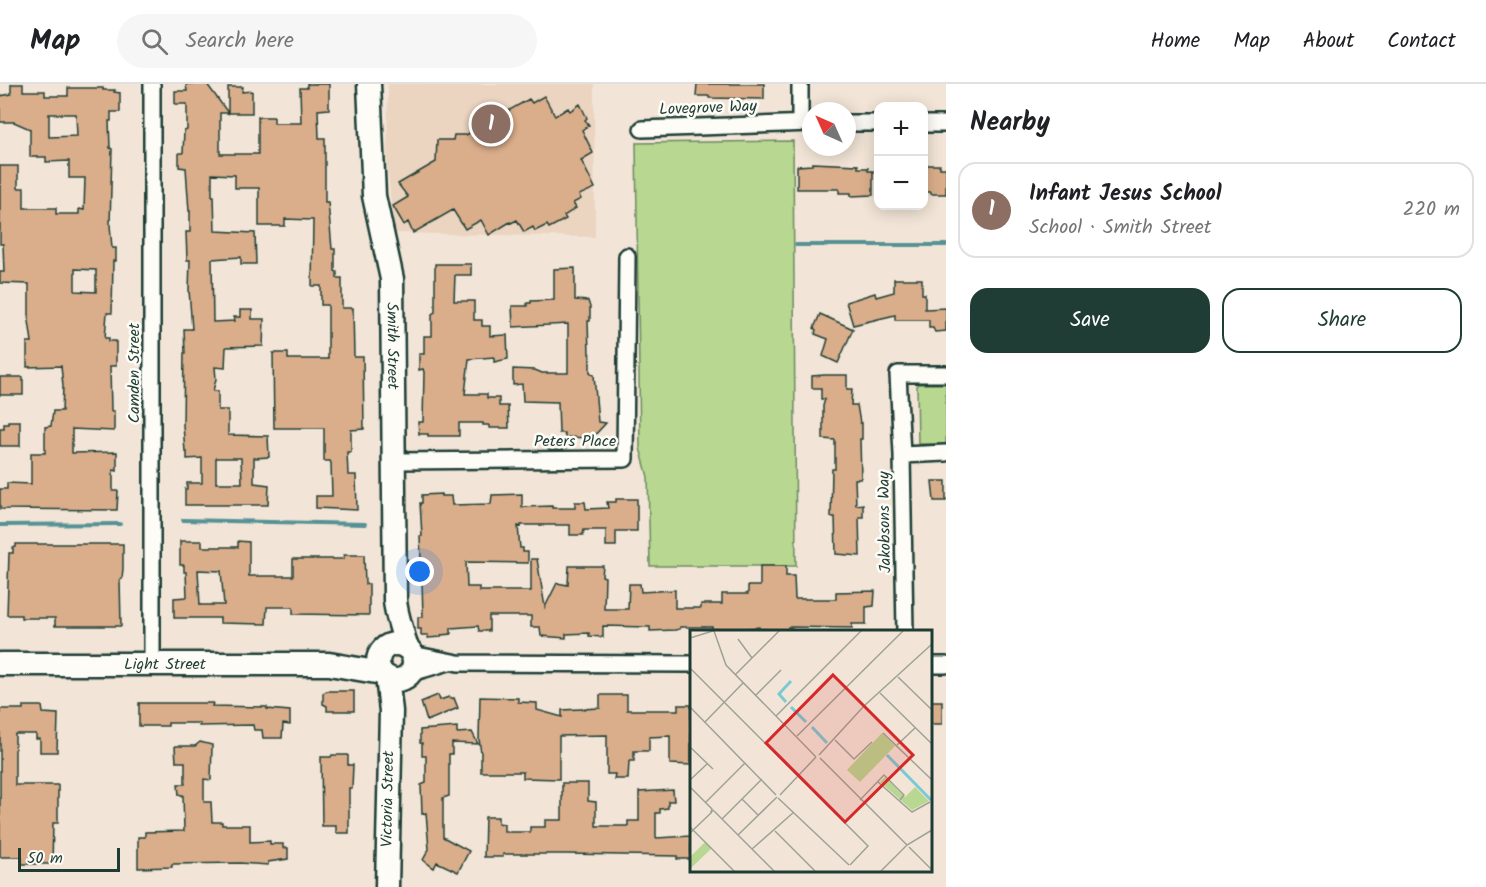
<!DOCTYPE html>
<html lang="en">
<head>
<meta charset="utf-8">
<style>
  body { margin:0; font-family:Kalam,sans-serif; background:#f6f6f6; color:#202124 }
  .controls { position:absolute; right:18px; top:18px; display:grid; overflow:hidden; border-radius:12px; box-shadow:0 3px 15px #0003 }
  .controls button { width:54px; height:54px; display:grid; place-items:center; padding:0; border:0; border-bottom:2px solid #e0e0e0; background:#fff; color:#202124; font:30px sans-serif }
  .compass { position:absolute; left:802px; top:18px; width:54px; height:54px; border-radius:50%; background:#fff; box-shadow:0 3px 15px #0003; rotate:315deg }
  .scale { position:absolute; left:18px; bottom:15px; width:102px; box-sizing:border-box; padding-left:6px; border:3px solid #1f3d34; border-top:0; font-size:16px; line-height:21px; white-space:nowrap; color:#1f3d34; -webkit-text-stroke:4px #fdfcf7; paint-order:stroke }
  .you { position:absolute; left:420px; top:488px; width:21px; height:21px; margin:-15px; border:4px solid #fff; border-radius:50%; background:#1a73e8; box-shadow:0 0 0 9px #1a73e833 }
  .badge { display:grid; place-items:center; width:39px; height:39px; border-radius:50%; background:#1f3d34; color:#fff; font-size:20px; font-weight:700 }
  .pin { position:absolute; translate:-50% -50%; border:3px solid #fff; box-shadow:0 2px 6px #0006 }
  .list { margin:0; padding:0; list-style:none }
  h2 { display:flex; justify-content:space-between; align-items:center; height:78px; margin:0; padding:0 24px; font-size:26px }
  h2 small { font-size:20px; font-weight:400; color:#757577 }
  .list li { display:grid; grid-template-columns:39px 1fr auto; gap:18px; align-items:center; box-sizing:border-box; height:96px; margin:0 12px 12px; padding:0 12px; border:2px solid #e0e0e0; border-radius:18px }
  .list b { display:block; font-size:22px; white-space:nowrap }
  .list p { margin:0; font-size:20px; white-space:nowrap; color:#757577 }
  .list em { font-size:20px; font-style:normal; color:#757577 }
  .actions { display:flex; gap:12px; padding:18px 24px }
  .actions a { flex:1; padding:14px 0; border:2px solid #1f3d34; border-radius:18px; text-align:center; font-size:21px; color:#1f3d34 }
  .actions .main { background:#1f3d34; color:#fff }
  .icon { flex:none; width:33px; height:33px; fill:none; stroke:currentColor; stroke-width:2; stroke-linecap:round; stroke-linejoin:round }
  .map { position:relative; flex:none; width:946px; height:803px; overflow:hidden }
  header { display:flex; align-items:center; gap:36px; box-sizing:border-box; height:84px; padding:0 30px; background:#fff; border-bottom:2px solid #e0e0e0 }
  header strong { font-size:28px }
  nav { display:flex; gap:33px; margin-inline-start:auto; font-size:21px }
  .search { width:420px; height:54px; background:#f6f6f6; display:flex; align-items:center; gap:15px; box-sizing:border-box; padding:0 21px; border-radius:33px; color:#757577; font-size:22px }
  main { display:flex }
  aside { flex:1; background:#fff }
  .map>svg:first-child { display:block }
  .built { fill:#ebd4c0 }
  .green { fill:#b8d790; stroke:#6c8a62; stroke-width:1.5 }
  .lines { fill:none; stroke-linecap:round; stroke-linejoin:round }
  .stream { stroke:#569295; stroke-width:4 }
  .building { fill:#daae8b; stroke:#1f3d34; stroke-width:1.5; fill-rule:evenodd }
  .street-casing { stroke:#1f3d34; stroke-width:20 }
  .secondary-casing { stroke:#1f3d34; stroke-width:27 }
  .street { stroke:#fdfcf7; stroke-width:15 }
  .secondary { stroke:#fdfcf7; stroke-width:22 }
  .labels { text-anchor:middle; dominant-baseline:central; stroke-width:5; stroke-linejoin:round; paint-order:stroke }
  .street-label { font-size:16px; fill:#1f3d34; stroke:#fdfcf7 }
  .inset-river { fill:none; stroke:#7acad6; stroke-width:3 }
  .inset-road { fill:none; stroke:#9ea296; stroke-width:1.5 }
  .view { fill:#d62828; fill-opacity:0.15; stroke:#d62828; stroke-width:3 }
  .inset-edge { fill:none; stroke:#1f3d34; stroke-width:3 }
</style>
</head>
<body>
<header>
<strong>Map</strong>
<div class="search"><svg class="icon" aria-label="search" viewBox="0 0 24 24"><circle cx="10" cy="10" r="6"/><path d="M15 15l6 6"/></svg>Search here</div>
<nav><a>Home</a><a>Map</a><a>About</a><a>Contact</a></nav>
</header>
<main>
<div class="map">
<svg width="946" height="803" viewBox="0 0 946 803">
  <rect width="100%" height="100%" fill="#f2e5d7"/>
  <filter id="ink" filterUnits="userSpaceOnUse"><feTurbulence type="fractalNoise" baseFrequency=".0167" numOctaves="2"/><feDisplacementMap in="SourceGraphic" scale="12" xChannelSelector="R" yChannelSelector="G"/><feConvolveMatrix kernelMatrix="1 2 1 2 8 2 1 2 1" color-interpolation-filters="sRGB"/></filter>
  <g filter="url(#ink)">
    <path class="built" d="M388,0H594L595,153L394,149L387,78Z"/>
    <path class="green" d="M793,57L796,482H650L648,393L640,364L636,59Z
      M917,300H946V360H918Z"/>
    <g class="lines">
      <path class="stream" d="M796,161H946
        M183,436L365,440
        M0,441L120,440"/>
    </g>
    <path class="building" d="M11,0H23V7H45V12H68V4H103V6H115L114,8L120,9V28H111V37H109L110,64L112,65L110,141L112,164H116V177H113L112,229H107L105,254H109V257H116V282H110L111,327H114V347L72,345V369L117,368V387L113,386V407H118L117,426L0,425V405H7V399L31,400V369H45V343L51,342L53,327H62L63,302L61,282L27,283V258H32L29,237V200L0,199V188H4L3,160H0V82H18V104H24V124H56V130H79V125L84,126L85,94H69V77L46,78V73H30V45L14,38H0V12L11,10ZM49,30H76L77,52L49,53ZM75,185L96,186V208L75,207Z
      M186,0H207L228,29V3H243L242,8L252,7V29H220V70H258V33H274V39H301L300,4H307V0H329V25L318,26L319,54H325V118H328L332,165H335V187L337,188V194H342V224H353L354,273H363L364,345L351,346V368H347L348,391H356L357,426L316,424V412H332L331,379L330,377H324V344H274L273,269H288V275H328V221H321V202H312L313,136L285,135V142H259V104H235V91L212,90V112H214L215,147L255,149L256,180H241V173L212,175L213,238L235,237L234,233H240V226H252V235H264L263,262L226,263L225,284L215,283L216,295L213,307H218V326H228V351L268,352L269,373L254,374V399L269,401L268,421H185V405H187V399H202V374L187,375V368H185L183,341L184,269H185L184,245H192L189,206L190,176H187L186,148H190V127H189L186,84L179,83V69H183L184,47L187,46V20H175V7H187ZM216,374H241L242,399H216Z
      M697,0H764V15L709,14V12H696Z
      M544,12L555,32L568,24L570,27L580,20L587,34L585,36L589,41L582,46L593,69L581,76L595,104L579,111L581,115L573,119L576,124L564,132L566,135L549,144L547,141L535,147L533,143L524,148L517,136L511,139L510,138L489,151L481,136L465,145L453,126L413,149L408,138L404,141L393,122L408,113L398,100L436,78L437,56H453L454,51H466L529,15L532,19Z
      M812,79L858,81V84H868V87H873V111L851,112V109H839V105H797V82L812,81Z
      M924,81H940V84H946V110H931V108H924Z
      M435,180H471V191H455L454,217H474V236H482V242H490V252L507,251L508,275L494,278V273L469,275L465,310H487V314H499V322H508L509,344H489V341H483V339H459V352H428V350H419L418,338H423L424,288L423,285L419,286V270H424V252H432V230L435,228Z
      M575,184V216L588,217L590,223V237H588L589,270H590V288L594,291L598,338L606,339L592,354L565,353L564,349H559L558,318L523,317L522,300L513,301V285L535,286L542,289H568V240L513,243L512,222H527V219H531V217L554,216V185Z
      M894,195H922V210H925V225L946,224V247L935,248L933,244H929V236H895V231L853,241L846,218L875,209L876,213L894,208Z
      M820,230L853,245L838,279L823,272L828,255L815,250L816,246L814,244Z
      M825,291H847V305H852L851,321H857L860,339H862V355H860L861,395H855L856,421L863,420V433H859L860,472L836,470L835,433H831L832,385H835V356L823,355V322L825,315H821V304H812V292Z
      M0,293H23V311H0Z
      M8,337H20V362H0V344H4V340H8Z
      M932,397H946V417H934Z
      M441,410V412H451L452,421L491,420L492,411L522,410V423L552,422V424H575V418H585L586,425L608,424L607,418H616V415H637V447H616V462H606V446H584L583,451H570V441H521V443L518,442L520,464H523V468H528V479L466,478L467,503H479V507H531V475H537L545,523L557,499L568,501L569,482H603L602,492L605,493L604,525H628L629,500H640L641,508L675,506V524H701V520H722V510H748V502H760V482H786V492H794L795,515H836V508L875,507L874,522L866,523V540H852V544L788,543V548H775V546L759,545V543L735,546L712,545V543H680V545L675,546L650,547V543L603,542V553L589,552V549L566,550V554L541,552L540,543H531V532H489V547H479L478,542L451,544V550L441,551V553L428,554V551H421V545H418V533H423L422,498H424V477H421L420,452H422L420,419H422V411Z
      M180,457H202V463H238V457L249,458V492H293V475H344V471H364L365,500H369V531L293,530V523H267L266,540L220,539V534H174V514L187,513L186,488H184V481H180ZM198,486L221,487L224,521H200Z
      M16,460H123V484L122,495H120L121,542H55V534H21V531H7L9,469H13V464L16,463Z
      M327,607H354V627H327V622L323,620V609Z
      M438,611L440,616L449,613L450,615L454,614L458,624L427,637L421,618Z
      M600,611H627V626H678V621H691V681L670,680V652L649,653V667H634V677H629L628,695H614L615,690H607V651L559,652V695L523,694V688H481V669L479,655L480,613L518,614V618L537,619V626L562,633V626L600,624Z
      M930,617H942V640H930Z
      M139,619H213L212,622L267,623V625L290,627V641L283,640L282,654H263L262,646H254L253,641L199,642V639H168V642H139Z
      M23,622H42L43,629L58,630L57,668H40V655H36V650H15V701H58V739H53L52,780H22V773H0V625H23Z
      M457,643V649L472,648L478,660L452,659V670H449V712L443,714V753L469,767L458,788L437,778L434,784L423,776L429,765L426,729L422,730L421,701L426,699V672H422V659H420V646Z
      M200,658L212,661L211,696L204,695V718H211L212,738H222V741H250V758L270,757V760H283V764H288V775L268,778V781L240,779L172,780V783L138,784V753H145V748L184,747L183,711H179L178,700H185V678H176L175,662H195Z
      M332,671H348V681H353L352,704H349V749H336V742H322L321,673H331Z
      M562,699H588V717L596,718V742H628V737H639V708L673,706L674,717H668V724L660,725V729H656V754L691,752V775H677V772L567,770H503V773H484L485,733H498V739L504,740V748H530V743H545V736H562Z"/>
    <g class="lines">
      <defs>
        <path id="street" d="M800,0V39
          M847,39H878
          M924,40H946
          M642,45L811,39
          M902,371L946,369
          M394,377L625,375L627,172
          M905,548L902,371L898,290H946
          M412,570L458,579L691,580
          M152,579V0
          M930,581H946
          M408,590L449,578"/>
        <g id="secondary">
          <path id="s1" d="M369,0L374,112L392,195L395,516C396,532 403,547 406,563"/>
          <circle cx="396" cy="578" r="18"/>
          <path id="s2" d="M0,580H329L382,589"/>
          <path d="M387,593L391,627L387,803"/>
        </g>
      </defs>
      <use href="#street" class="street-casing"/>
      <use href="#secondary" class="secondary-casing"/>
      <use href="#street" class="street"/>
      <use href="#secondary" class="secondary"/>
    </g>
  </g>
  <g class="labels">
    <g class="street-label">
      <text transform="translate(708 24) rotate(-2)">Lovegrove Way</text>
      <text stroke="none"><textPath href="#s1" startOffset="264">Smith Street</textPath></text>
      <text transform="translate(134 289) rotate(-90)">Camden Street</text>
      <text x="575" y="357">Peters Place</text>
      <text transform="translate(885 438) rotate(-91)">Jakobsons Way</text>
      <text stroke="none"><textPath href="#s2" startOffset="165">Light Street</textPath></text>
      <text transform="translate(388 715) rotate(-89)">Victoria Street</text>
    </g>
  </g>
  <g transform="translate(690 546)">
    <rect width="242" height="242" fill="#f2e5d7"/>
    <path d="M192,103L205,116L170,152L157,140ZM195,147L215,167L225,157L239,171L222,180L190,152ZM15,212L22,218L1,238L0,227Z" fill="#b8d790"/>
    <path class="inset-river" d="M96,72L89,64L101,51M101,77L116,92M122,97L137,113M197,125L241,170"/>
    <path class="inset-road" d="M24,1L36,35L126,127M0,8L26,0M48,9L62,28M0,38L178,216L160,235M45,45L90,0M208,47L242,80M190,63L242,114M66,65L91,40M0,77L86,165M86,86L172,0M15,92L53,53M193,103L242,150M107,106L214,0M145,110L164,129L182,112M207,115L225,98M0,117L23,139M129,125L174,76L242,14M130,128L217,215M0,150L17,134M188,152L222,182L240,172M0,157L22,179L21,182L24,180M90,165L126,127M88,168L159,235M52,169L68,185M170,170L194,145L214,165L210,170M15,173L55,133M24,181L84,241M32,189L72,149M0,197L44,241M85,201L125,241M0,203L22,182M48,205L87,167M219,217L242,240M62,219L104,182M191,241L217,215L242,200"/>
    <path class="view" d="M143,45L223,125L155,192L76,113Z"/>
    <rect width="242" height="242" class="inset-edge"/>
  </g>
</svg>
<div class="controls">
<button>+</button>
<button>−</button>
</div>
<svg class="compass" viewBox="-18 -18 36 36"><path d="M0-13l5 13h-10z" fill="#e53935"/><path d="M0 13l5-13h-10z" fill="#757577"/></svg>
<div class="scale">50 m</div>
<div class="you"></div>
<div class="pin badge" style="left:491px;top:40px;background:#8d6e63">1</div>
</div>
<aside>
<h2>Nearby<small></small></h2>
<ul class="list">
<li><span class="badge" style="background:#8d6e63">1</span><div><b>Infant Jesus School</b><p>School · Smith Street</p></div><em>220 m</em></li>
</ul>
<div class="actions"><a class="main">Save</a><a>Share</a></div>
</aside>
</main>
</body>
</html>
